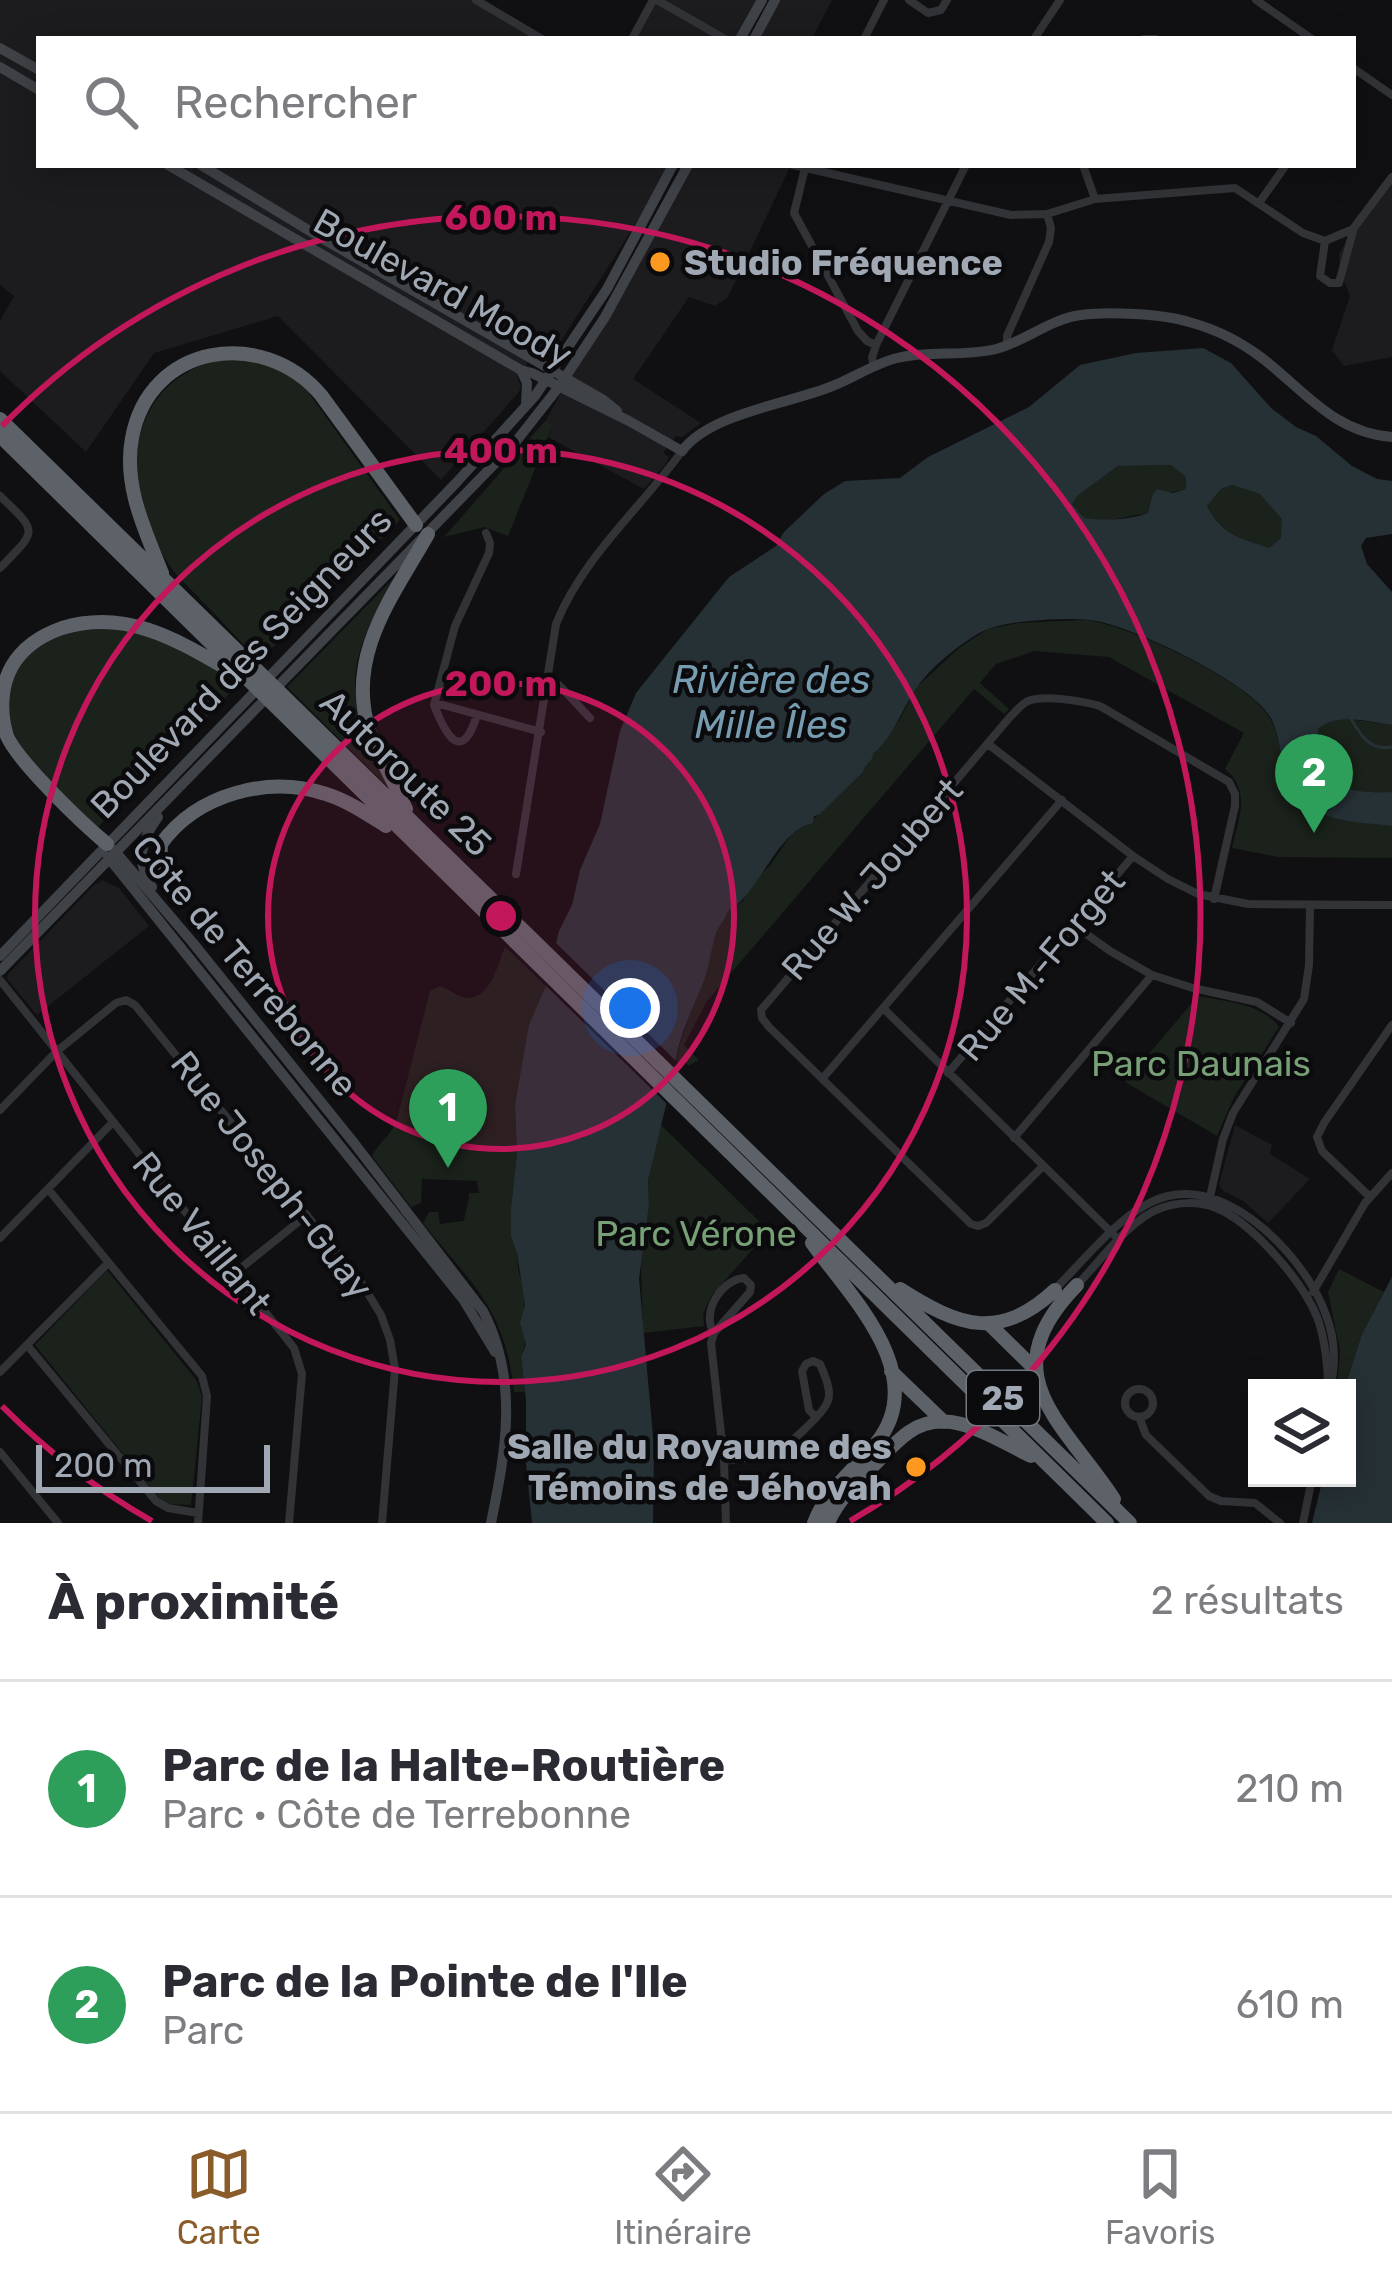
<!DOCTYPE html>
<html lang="fr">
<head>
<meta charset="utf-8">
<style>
  body { margin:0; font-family:Rubik,sans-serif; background:#f2f2f3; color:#2b2b33 }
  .controls { position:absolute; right:36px; bottom:36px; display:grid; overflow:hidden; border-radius:0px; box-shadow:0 6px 30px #0003 }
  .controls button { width:108px; height:108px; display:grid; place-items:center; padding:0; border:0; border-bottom:3px solid #e1e1e2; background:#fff; color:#2b2b33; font:60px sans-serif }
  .scale { position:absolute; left:36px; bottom:30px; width:234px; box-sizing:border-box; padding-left:12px; border:6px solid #a0a8b3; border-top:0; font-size:33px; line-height:42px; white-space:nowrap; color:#a0a8b3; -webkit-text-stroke:9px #0b0b0d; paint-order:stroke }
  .you { position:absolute; left:630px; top:1008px; width:42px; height:42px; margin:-30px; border:9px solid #fff; border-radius:50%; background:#1a73e8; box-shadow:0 0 0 18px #1a73e833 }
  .badge { display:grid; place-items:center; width:78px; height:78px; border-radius:50%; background:#895c2a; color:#fff; font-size:39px; font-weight:700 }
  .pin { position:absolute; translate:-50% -99px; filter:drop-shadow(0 3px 6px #0008) }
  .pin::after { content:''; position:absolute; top:63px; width:42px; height:36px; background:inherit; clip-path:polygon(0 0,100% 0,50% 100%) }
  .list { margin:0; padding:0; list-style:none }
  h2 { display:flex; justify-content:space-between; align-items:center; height:156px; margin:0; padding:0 48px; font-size:51px }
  h2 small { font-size:39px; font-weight:400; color:#7c7c81 }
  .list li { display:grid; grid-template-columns:78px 1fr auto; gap:36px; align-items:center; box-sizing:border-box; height:216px; padding:0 48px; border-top:3px solid #e1e1e2 }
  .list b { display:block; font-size:45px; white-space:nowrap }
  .list p { margin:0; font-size:39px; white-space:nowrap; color:#7c7c81 }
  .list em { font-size:39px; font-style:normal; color:#7c7c81 }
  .icon { flex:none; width:66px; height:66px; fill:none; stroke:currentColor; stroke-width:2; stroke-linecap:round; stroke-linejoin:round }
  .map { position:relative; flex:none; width:1392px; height:1523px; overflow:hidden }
  .search { position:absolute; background:#fff; box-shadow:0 6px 30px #0003; left:36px; right:36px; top:36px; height:132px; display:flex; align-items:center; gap:30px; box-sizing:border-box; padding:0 42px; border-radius:0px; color:#7c7c81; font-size:45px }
  .sheet { height:588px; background:#fff }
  nav { display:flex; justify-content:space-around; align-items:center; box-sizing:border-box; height:168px; border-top:3px solid #e1e1e2; background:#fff; font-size:33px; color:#7c7c81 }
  nav a { display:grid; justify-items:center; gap:6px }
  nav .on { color:#895c2a }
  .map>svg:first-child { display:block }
  .built { fill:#1c1c1f }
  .green { fill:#1a221b }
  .water { fill:#263136; fill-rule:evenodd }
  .pier { fill:#101012 }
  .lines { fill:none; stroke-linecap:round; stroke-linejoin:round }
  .stream { stroke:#263136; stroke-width:3 }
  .street { stroke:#313337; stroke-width:8 }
  .secondary { stroke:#3f4247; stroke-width:10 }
  .highway { stroke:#5d6168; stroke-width:14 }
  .ring { fill:none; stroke:#c2185b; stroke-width:6 }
  .poi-dot { fill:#fc991e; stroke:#0b0b0d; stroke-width:4.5 }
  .labels { text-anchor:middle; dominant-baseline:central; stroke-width:9; stroke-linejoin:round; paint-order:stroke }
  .shield { fill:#0b0b0d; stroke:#737981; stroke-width:3 }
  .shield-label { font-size:33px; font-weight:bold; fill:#a0a8b3 }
  .poi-label { font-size:36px; font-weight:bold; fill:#a0a8b3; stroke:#0b0b0d; text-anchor:start }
  .street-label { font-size:36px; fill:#a0a8b3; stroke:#0b0b0d }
  .park-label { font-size:36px; fill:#78a076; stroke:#0b0b0d }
  .water-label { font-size:39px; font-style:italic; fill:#759cb1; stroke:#0b0b0d }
  .centre { fill:#c2185b; stroke:#0b0b0d; stroke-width:6 }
  .ring-label { font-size:36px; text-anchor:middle; font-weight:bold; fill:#c2185b; stroke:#0b0b0d; stroke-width:9; stroke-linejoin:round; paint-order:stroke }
</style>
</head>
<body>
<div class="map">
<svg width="1392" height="1523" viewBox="0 0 1392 1523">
  <rect width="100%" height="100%" fill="#101012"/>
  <path class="built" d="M0,0H473L542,39H39V165H673L554,352L546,355L536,351L517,377L521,386L519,392L441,480L278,316L154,353L86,452L0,371V321L14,296L0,285Z
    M653,0H762L740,39H632Z
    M775,0H832L812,39H755Z
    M688,165H791L728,297L715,306L689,297L633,379L701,423L682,437L676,436L663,453L669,457L665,465L644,489L548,437L553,425L546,420Z
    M1392,177V357L1344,366L1332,350L1350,296L1340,270L1339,254L1353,229Z
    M102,880L119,888L149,926L37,1015L7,979L8,974L96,883L98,884Z
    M1235,1125L1272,1145L1270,1154L1310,1179L1268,1223L1243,1201L1222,1190L1219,1184Z"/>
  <path class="green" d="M226,358L270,362L306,389L400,520L259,661C240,641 221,620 201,600C191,589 178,578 170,566C117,490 121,380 226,358Z
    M546,420L553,424L508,536L484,527L444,537Z
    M1171,465L1186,477L1187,489L1152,496L1148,513L1104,521L1083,518L1072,504L1078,494L1118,466Z
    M1232,485L1260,494L1283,519L1281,538L1269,548C1240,538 1223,535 1207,506L1221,489Z
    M394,578C343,668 344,692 387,786L287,687Z
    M1084,620C1123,622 1254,683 1271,720C1280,738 1282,763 1287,783C1297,798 1310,809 1326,816L1392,826V858L1278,857L1232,848C1239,819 1251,790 1225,769L1244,733L1109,657L1034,651L996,664L980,683L1009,709L1004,714L974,689L707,1001L684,1045L699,1060L688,1066L685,1061L682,1067L675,1059C688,1018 704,978 715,936C718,926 725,921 728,911L743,901L751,885L771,864L791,835L819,815L863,772L873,754L900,719L917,687L959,648L988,629L1019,623Z
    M77,628C90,628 104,627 116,628C159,631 205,658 236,687L97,828C66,796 7,750 6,703C6,695 11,685 14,677C23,650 51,636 77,628Z
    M1341,718L1392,725V792C1336,794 1325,782 1318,729L1328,722Z
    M505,947L546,986L515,1105L517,1154L511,1208V1237L517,1252L518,1269L524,1291L525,1344L521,1357L525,1392H514C505,1307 472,1285 423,1223L429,1212H438L440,1224L464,1221C465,1210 469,1206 469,1193H479L477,1181L422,1179L421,1203L411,1207L372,1156C378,1144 389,1136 396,1123L430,991L440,986C447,988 453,993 459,996C489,1007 497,966 505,947Z
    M1198,996C1227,1002 1261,1003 1279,1027L1234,1097L1217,1136L1125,1082Z
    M660,1124L769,1231L711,1296L703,1314L704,1326L643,1333L641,1260L649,1205L648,1180Z
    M1339,1269L1384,1292L1362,1334L1345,1388H1337L1340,1350L1328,1292Z
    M107,1270L197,1381L202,1397L191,1505L168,1504L159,1498L35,1345Z"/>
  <path class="water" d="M1203,348L1231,363L1271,408L1296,427L1316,436L1352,466L1377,479L1392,481V534L1366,538L1361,546L1367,564L1392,592V725C1366,722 1340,712 1318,729C1325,783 1336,794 1392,792V826C1364,822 1326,823 1304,803C1277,778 1285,750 1272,720C1257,685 1127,623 1090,620C1063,617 1005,620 981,632C960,644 932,666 918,686C902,708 894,736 873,754C873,761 865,764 863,772L819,815L814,816L813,823C776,831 761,892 728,911C725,921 718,926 715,936C711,951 709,967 703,983C691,1013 676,1042 673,1076L648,1180L649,1205L639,1279L654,1448L653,1523H532L526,1463V1400L521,1357L526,1344L520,1323L525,1305L517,1253L511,1237V1208L517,1153L515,1105L529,1025L546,986L559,931L572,905L580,870L600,824L620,731L636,693L729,577L776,546L784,532L824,494L845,481L900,478L928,457L1029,407L1080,365L1136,353ZM1171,465L1186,477V489L1173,493L1157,489L1152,496L1148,513C1130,520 1102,521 1084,518L1072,504L1078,495L1118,466ZM1232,485L1260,494L1282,519L1281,538L1269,548C1240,538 1222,535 1207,506L1221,489Z
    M1392,1277V1523H1312L1323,1478H1347L1345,1387L1362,1334Z"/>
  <path class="pier" d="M551,938L679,1064L670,1107L541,981Z"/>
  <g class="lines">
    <path class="stream" d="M1351,719C1361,736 1370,751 1392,747"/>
    <path class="street" d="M476,0L542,39
      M657,0L725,39
      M909,0L928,13L941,10L947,0
      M1256,0L1312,39
      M632,39L653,0
      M864,39L884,0
      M1034,39L1060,0
      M1144,39H1156
      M1353,68L1392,95
      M793,165L1011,215L1047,214L1095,199L1235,188L1303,233L1325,241L1353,229L1392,177
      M1083,165L1095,199
      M805,168L794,213L858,331L867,341L876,345
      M1259,203L1286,165
      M1325,241L1320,276L1330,283H1339L1353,231
      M1007,345V336L1049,242L1051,228L1047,214
      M874,367L872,358L876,345L966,165
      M0,496C39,533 37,530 0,568
      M486,533L490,543L489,553L455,626L434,705H443L541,732
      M548,681L559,685L590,718
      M434,705C446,736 462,764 477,715
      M988,744L1133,856L1168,879L1198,894L1248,904L1392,905
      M516,874L556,624C583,557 640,509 682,451
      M1074,925L1110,951L1152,975L1193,988L1257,1002L1291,1023
      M0,980L294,1348L302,1374L289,1523
      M883,1008L1114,1235
      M948,1073L1133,856
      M822,1079L1062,800
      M0,1110L56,1052L116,1003L126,1000L135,1005L361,1282L381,1315L390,1340L395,1369L382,1523
      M1014,1138L1152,975
      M1043,1166L986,1223L978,1226L971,1224L769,1027L762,1018L761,1010L1010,717C1015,712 1020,706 1026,702C1042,694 1083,701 1100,706L1229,782L1235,794V806L1214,899
      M48,1189L202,1376L207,1396L198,1523
      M1210,1197L1223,1139L1233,1113L1304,999L1309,965L1310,905
      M1370,1197L1322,1151L1317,1137L1324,1123L1392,1025
      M0,1238L113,1122
      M236,1272L307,1215
      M1078,1284C1101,1260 1130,1219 1161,1208C1178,1202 1199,1201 1216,1208C1252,1222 1303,1282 1317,1317C1325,1338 1327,1359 1328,1382
      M1055,1289C1086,1259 1125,1206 1168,1196C1232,1180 1307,1260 1326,1315C1335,1338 1336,1364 1330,1388
      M1313,1292L1365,1203L1392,1173
      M714,1333L750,1292L751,1285L744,1278C721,1280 701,1312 714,1333L711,1343L724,1461L726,1523
      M27,1345L156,1501L168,1508L198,1513
      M0,1372L108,1263
      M1125 1403a14 14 0 1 1 28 0a14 14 0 1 1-28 0Z
      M1139,1417L1146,1435L1209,1496L1221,1501L1255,1503L1280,1523
      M0,1452L58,1523
      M724,1461L776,1454C787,1446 822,1415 827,1403C833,1392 824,1374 820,1364L813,1361L806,1364L802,1371L809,1410L815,1416
      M1303,1523L1312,1478"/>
    <path class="secondary" d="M740,39L762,0
      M754,39L775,0
      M0,48L39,70
      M0,67L39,90
      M168,165L521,370L532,373L629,421L682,451C709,414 787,404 830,387C852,379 873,364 897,358C929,350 964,357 996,349C1026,341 1050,319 1081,315C1107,311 1164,314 1189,322C1215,329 1241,342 1262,358C1304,390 1334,433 1392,437
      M201,165L318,236L602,399L617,411
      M521,370L527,383L526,404
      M114,850L193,943L354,1143L483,1311C519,1380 506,1450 491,1523
      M108,857L463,1299L495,1352
      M152,887C135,862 141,840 158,817
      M0,956L456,483L535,396L607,289L673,165
      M0,971L514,444L558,388L605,317L688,165"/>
    <path class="highway" d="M0,419L1130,1523
      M0,436L1107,1523
      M162,573C145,530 123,486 132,438C149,344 262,326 321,395L416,525
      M406,809C395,783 380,759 370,733C344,657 393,596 428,534
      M107,844C83,824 19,763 7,736C0,714 0,687 12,666C23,647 42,635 62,628C127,608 179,641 234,673
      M160,863L161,844C197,794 268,775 326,794C348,801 367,814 386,826
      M812,1243C849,1295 931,1374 877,1442C854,1470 827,1489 814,1523
      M1077,1285C989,1375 1063,1421 1114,1499
      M900,1289C958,1326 999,1342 1055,1290
      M988,1323L1036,1370
      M891,1371L944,1422
      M828,1523C838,1499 857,1483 875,1464C886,1453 896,1441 909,1432C949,1404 995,1439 1031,1456"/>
  </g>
  <circle cx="501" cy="916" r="233" fill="#c2185b" fill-opacity=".12"/>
  <g class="ring">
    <circle cx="501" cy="916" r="233"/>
    <circle cx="501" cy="916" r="466"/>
    <path d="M152 1521A699 699 0 0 1 2 1406M2 426A699 699 0 1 1 850 1521"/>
  </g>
  <g class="poi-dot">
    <circle cx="660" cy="262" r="12"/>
    <circle cx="916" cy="1467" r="12"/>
  </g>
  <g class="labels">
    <rect class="shield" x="967" y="1371" width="72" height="54" rx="9"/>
    <g class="shield-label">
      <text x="1003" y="1398">25</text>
    </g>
    <g class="poi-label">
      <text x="684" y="262">Studio Fréquence</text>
      <text x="892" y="1446" text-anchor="end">Salle du Royaume des<tspan x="892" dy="41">Témoins de Jéhovah</tspan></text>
    </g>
    <g class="street-label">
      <text transform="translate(443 288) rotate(29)">Boulevard Moody</text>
      <text transform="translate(241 663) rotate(-46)">Boulevard des Seigneurs</text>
      <text transform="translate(406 773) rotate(44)">Autoroute 25</text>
      <text transform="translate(872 879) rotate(-49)">Rue W. Joubert</text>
      <text transform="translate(1041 965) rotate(-50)">Rue M.-Forget</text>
      <text transform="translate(245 966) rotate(50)">Côte de Terrebonne</text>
      <text transform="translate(272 1175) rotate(52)">Rue Joseph-Guay</text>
      <text transform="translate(202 1233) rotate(51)">Rue Vaillant</text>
    </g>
    <g class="park-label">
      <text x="1201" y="1063">Parc Daunais</text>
      <text x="696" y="1233">Parc Vérone</text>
    </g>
    <g class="water-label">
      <text x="771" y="680">Rivière des<tspan x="771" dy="45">Mille Îles</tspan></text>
    </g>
  </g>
  <circle cx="501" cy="916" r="18" class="centre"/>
  <g class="ring-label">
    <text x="501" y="230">600 m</text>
    <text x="501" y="463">400 m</text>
    <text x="501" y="696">200 m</text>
  </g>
</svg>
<div class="controls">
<button><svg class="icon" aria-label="layers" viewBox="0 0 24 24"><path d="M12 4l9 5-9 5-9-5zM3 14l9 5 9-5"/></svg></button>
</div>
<div class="scale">200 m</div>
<div class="you"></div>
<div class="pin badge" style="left:448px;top:1168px;background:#2e9e5b">1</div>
<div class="pin badge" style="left:1314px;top:833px;background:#2e9e5b">2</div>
<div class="search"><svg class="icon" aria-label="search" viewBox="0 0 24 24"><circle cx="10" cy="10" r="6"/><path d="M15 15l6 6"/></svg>Rechercher</div>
</div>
<section class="sheet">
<h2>À proximité<small>2 résultats</small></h2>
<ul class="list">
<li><span class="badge" style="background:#2e9e5b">1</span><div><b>Parc de la Halte-Routière</b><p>Parc · Côte de Terrebonne</p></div><em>210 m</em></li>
<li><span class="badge" style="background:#2e9e5b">2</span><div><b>Parc de la Pointe de l'Ile</b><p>Parc</p></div><em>610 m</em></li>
</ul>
</section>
<nav>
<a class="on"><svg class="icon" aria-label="map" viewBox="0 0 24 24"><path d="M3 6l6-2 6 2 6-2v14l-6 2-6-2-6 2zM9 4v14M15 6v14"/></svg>Carte</a>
<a><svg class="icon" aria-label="directions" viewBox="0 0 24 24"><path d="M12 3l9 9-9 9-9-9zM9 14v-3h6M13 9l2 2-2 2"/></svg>Itinéraire</a>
<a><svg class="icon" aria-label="saved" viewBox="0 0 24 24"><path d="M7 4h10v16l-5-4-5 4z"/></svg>Favoris</a>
</nav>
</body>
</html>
